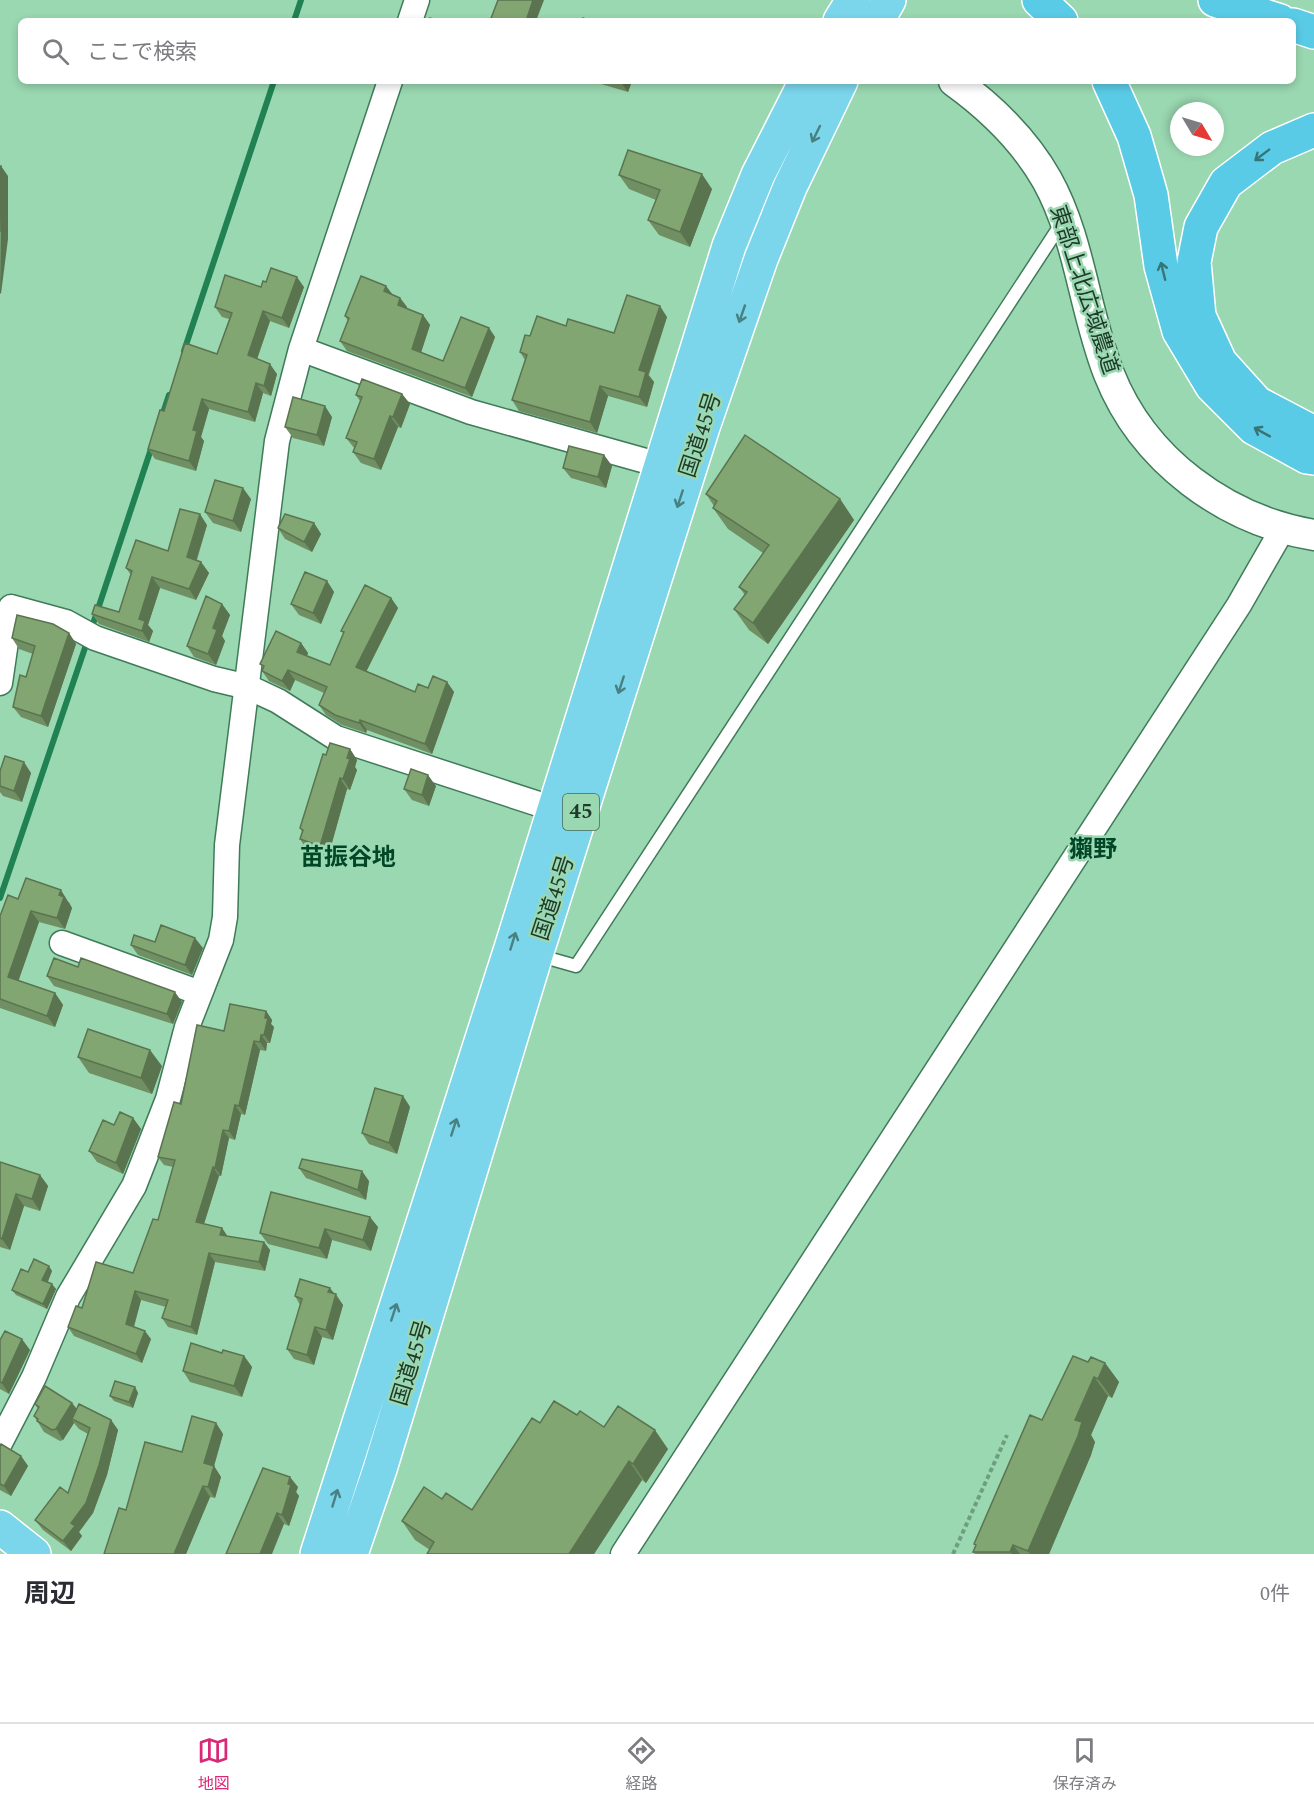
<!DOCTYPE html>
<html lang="ja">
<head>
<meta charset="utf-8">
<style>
  body { margin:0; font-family:Spectral,"Noto Sans JP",serif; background:#f2f2f3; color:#2b2b33 }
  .compass { position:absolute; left:1170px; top:102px; width:54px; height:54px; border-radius:50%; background:#fff; box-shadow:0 3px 9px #0003; rotate:128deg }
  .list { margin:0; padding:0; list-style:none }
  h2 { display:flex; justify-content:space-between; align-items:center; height:78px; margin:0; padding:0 24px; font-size:26px }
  h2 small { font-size:20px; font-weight:400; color:#7c7c81 }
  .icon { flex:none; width:33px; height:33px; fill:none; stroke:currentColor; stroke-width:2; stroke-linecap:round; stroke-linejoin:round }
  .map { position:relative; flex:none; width:1314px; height:1554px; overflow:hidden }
  .search { position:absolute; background:#fff; box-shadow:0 3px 9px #0003; left:18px; right:18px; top:18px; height:66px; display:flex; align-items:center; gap:15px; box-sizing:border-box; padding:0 21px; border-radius:9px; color:#7c7c81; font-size:22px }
  .sheet { height:168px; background:#fff }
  nav { display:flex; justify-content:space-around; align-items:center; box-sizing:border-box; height:84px; border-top:2px solid #e1e1e2; background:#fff; font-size:16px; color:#7c7c81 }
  nav a { display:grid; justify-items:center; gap:3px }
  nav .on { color:#db2777 }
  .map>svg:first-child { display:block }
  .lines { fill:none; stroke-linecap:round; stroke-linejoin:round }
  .stream { stroke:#208252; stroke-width:6 }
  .service-casing { stroke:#407b59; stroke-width:15 }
  .minor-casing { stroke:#407b59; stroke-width:27 }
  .tertiary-casing { stroke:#407b59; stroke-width:33 }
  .trunk-casing { stroke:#fff; stroke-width:36 }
  .motorway-casing { stroke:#fff; stroke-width:36 }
  .path { stroke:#6d9e80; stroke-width:4; stroke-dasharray:4.5 3; stroke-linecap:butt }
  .service { stroke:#fff; stroke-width:12 }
  .minor { stroke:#fff; stroke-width:24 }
  .tertiary { stroke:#fff; stroke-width:30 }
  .trunk { stroke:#7bd6eb; stroke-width:33 }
  .motorway { stroke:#5acbe6; stroke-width:33 }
  .wall { fill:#708f62 }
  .shaded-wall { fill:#5b7450 }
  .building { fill:#82a672; stroke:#5b7450; stroke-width:1.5 }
  .oneway { stroke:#498081 }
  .oneway2 { stroke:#377475 }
  .labels { text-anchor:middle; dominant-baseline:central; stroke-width:5; stroke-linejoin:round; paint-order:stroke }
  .shield { fill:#9ad8b1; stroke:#456952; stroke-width:1.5 }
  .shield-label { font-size:21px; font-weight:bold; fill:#203a2a }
  .street-label { font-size:22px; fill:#203a2a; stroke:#9ad8b1 }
  .neighbourhood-label { font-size:24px; font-weight:bold; fill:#004627; stroke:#9ad8b1 }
</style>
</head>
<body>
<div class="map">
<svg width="1314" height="1554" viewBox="0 0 1314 1554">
  <rect width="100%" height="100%" fill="#9ad8b1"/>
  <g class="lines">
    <path class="stream" d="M294,21L301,0
      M184,351L274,81
      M161,419L169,395
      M91,630L152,446
      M0,898L88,639"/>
    <defs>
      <path id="service" d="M537,955L576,966L1063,221"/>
      <path id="minor" d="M410,21L417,0
        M301,349L471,412L660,465
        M0,683L11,607L66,622L95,638L214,679L248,687L278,701L336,738L554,809
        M62,943L200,993
        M0,1443L34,1377L68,1297L134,1186L168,1099L187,1027L221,940L225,917L227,845L277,441L301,349L390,81
        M623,1554L1239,605L1282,530"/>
      <path id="tertiary" d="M954,81C990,107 1025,141 1047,180C1080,239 1084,311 1109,374C1143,460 1225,520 1314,535"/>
      <path id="trunk" d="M840,21L853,0
        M877,21L889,0
        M0,1527L34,1554
        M317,1554L512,945L729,246L758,175L806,81
        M351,1554L380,1469L536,955L703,427L761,259L790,187L841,81"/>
      <path id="motorway" d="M1039,0L1061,21
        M1215,0L1280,21
        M1293,25L1314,32
        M1109,81L1134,136L1151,195L1161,266L1179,331L1212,386L1254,428L1307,457L1314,458
        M1314,130L1272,148L1226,183L1201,227L1194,262L1199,316L1220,362L1257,403L1314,433"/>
    </defs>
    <use href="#service" class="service-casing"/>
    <use href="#minor" class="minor-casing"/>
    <use href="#tertiary" class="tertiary-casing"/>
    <use href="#trunk" class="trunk-casing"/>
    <use href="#motorway" class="motorway-casing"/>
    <path class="path" d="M953,1554L1007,1435"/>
    <use href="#service" class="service"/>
    <use href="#minor" class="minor"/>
    <use href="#tertiary" class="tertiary"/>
    <use href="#trunk" class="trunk"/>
    <use href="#motorway" class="motorway"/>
  </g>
  <path class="wall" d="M591,81H632L628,92Z
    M619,175L712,189L690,247L659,235L648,220L656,200L629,189Z
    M266,282L304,287L289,328L270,321L257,359L277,374L271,396L263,393L255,422L209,409L201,437L204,441L196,471L155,459L148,449L164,411L217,354L229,319L222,317L215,307L261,287Z
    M386,286L392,295L400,298L407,307V309L423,315L430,325L421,352L443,361L489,328L495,337L472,397L347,351L340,341L348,321L345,316Z
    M667,317L649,375L654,382L647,407L608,396L597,433L519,411L512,400L525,360L520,352L530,336L566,326L614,333Z
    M402,394L410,404L401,428L398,427L381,470L361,463L353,452L355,449L346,438L360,401L356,395Z
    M332,417L324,446L293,438L285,427Z
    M604,455L612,466L606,488L571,478L563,468Z
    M706,494L840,499L854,520L768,644L749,630L734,609L745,595L739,587L763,553L728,529L713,508L714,506Z
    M251,499L241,532L213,523L205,512Z
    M314,523L321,534L312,552L285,539L278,528Z
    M207,525L197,560L201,562L209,573L196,600L160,588L148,625L153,631L149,642L99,624L92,614L119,612L131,575L126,568L168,551Z
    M327,581L334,592L321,624L299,615L291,604Z
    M391,598L398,608L366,672L415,692L447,682L454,692L432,754L367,730L366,733L342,725L326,715L319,705L324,693L295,680L290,691L269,681L262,671L263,668L260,664L301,643L308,653L307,656L330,665L344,634L341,631Z
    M222,604L230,615L222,636L225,641L216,665L194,657L187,646Z
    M69,633L76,644L48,727L21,717L13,707L26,677L33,654L19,649L12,638Z
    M350,749L357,760L355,767L357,770L350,790L347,789L328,857L307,850L300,839L302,832L300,828L326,755Z
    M0,771L31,773L22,802L3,796L0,792Z
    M436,786L429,806L412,800L404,789Z
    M18,899L69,902L72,908L65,929L39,922L18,980L55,993L63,1005L55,1027L0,1008V916Z
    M155,942L203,948L192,975L138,955L131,945Z
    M78,967L182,1002L173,1024L54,986L47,976Z
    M266,1011L272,1020L271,1024L274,1027L270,1043H267L266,1051L260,1050L245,1115L241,1114L235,1140L229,1138L221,1176H219L204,1224L222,1228L227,1236L264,1242L270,1250L265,1271L215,1262L197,1335L168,1327L162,1318L166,1307L141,1300L134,1327L151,1339L142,1363L74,1336L68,1327L82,1308L133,1273L158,1220L173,1167L164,1165L158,1157L181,1104L224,1031Z
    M78,1057L162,1066L152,1094L89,1073Z
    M403,1096L410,1107L397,1154L369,1144L362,1133Z
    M133,1118L141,1129L123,1174L97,1162L89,1151L114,1125Z
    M0,1162L40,1175L48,1186L40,1211L24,1206L10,1250L0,1247Z
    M299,1168L369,1181L366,1200L306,1178Z
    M271,1192L378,1227L371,1251L332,1240L327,1259L268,1244L260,1233Z
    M52,1271L48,1282L56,1289L47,1309L16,1295L12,1290L28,1272Z
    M334,1294H336L343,1305L333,1340L322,1337L314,1365L294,1359L287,1349L300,1305L295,1296Z
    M0,1340L30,1350L9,1394L0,1389Z
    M222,1353L244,1356L252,1367L242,1397L190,1382L183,1371Z
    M1105,1363L1119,1382L1112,1398L1108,1396L1091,1435L1095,1442L1091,1455L1049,1554H975L973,1552L976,1546L974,1544L1042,1420Z
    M135,1387L138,1393L133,1408L114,1401L110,1396Z
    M72,1403L77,1409L111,1420L118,1430L107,1475L93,1513L79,1532L82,1536L71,1551L43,1530L35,1520L68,1493L88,1434L79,1429L74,1423L63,1440L60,1441L44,1432L34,1416L38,1409L35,1404Z
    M577,1415L604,1427L668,1449L646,1483L642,1480L594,1554H427L430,1550L415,1540L402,1521L442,1499L472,1510L540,1423Z
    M216,1423L223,1434L214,1466L221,1477L215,1498L210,1497L186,1554H104L182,1452Z
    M0,1446L21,1456L28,1466L11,1496L0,1490Z
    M298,1487L296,1492L299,1496L289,1526L284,1524L226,1554Z"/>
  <path class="shaded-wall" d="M533,0H544L536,21H526Z
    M620,81H632L628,92Z
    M1,166L8,176V239L1,294L0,293Z
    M702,174L712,189L690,247L680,232Z
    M297,277L304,287L289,328L282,318Z
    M386,286L393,295L384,291Z
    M400,298L407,307L404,315L398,305Z
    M660,306L667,317L648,375L654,382L647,407L639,397V370Z
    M263,311L270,321L255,365L248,355Z
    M423,315L430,325L419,359L412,349Z
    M489,328L495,337L472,397L465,388Z
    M270,364L277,374L271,396L264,386Z
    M256,383L263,393L255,422L248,412Z
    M600,386L608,396L597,433L590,422Z
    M402,394L410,404L401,428L393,417Z
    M202,399L209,409L201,437L204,441L196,471L189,461L193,430Z
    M325,406L332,417L324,446L317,435Z
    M390,416L398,427L381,470L374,459Z
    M604,455L612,466L606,488L598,477Z
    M243,488L251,499L241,532L233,521Z
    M840,499L854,520L768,644L753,623Z
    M200,514L207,525L194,567L187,557Z
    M314,523L321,534L312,552L304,542Z
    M201,562L209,573L196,600L189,589Z
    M152,577L160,588L148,625L153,631L149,642L142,631L139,619Z
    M327,581L334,592L321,624L313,613Z
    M391,598L398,608L363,678L356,667Z
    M222,604L230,615L222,636L225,641L216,665L208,654L213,628Z
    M69,633L76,644L48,727L41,716Z
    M301,643L308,653L304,663L297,652Z
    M288,670L295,680L290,691L282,681Z
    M447,682L454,692L432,754L425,744Z
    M360,720L367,730L366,733L359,723Z
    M350,749L357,760L355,767L357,770L350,790L343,779Z
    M24,762L31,773L22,802L14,791Z
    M428,775L436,786L429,806L422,795Z
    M340,778L347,789L328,857L320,846Z
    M61,890L72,908L65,929L57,918L59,895Z
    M31,911L39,922L16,988L8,977Z
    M195,938L203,948L192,975L185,965Z
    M175,992L182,1002L173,1024L167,1014Z
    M55,993L63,1005L55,1027L47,1016Z
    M266,1011L272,1020L271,1024L274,1027L270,1043L264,1035Z
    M261,1035L267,1043L266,1051L260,1042Z
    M254,1041L260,1050L245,1115L239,1106Z
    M150,1050L162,1066L152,1094L141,1078Z
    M403,1096L410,1107L397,1154L389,1143Z
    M235,1105L241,1114L235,1140L229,1131Z
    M133,1118L141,1129L123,1174L116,1163Z
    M223,1130L229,1138L221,1176L215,1168Z
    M213,1167L219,1176L202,1230L196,1222Z
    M362,1171L369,1181L366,1200L358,1190Z
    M40,1175L48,1186L40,1211L32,1199Z
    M16,1194L24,1206L10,1250L2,1239Z
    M370,1217L378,1227L371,1251L363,1240Z
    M222,1228L228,1237L220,1235Z
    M325,1229L332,1240L327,1259L319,1248Z
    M264,1242L270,1250L265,1271L259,1262Z
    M209,1253L215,1262L197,1335L191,1327Z
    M49,1266L52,1271L46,1285L42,1280Z
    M52,1284L56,1289L47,1309L43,1304Z
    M330,1288L343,1305L333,1340L326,1330L328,1292Z
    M135,1291L141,1300L132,1333L126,1324Z
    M315,1327L322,1337L314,1365L307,1355Z
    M145,1331L151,1339L142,1363L136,1354Z
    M22,1339L30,1350L9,1394L2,1383Z
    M244,1356L252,1367L242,1397L234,1386Z
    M1105,1363L1119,1382L1112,1398L1098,1379Z
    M1094,1377L1108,1396L1091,1435L1095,1442L1091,1455L1049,1554H1030L1028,1551L1075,1420Z
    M135,1387L138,1393L133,1408L129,1402Z
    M72,1403L80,1414L72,1419L74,1423L63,1440L56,1429Z
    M111,1420L118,1430L107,1475L93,1513L79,1532L82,1536L71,1551L63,1541Z
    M216,1423L223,1434L214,1466L221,1477L215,1498L208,1487L204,1463Z
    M655,1430L668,1449L646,1483L633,1464Z
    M21,1456L28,1466L11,1496L4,1486Z
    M629,1461L642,1480L594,1554H569Z
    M290,1477L298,1487L296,1492L299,1496L289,1526L282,1515Z
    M203,1486L210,1497L186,1554H174Z
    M277,1513L284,1524L272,1554H260Z
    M1013,1545L1020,1554H1012L1010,1552Z"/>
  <path class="building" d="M498,0H533L526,21H490Z
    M430,18L437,21H429Z
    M583,18L591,21H582Z
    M628,150L702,174L680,232L648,220L660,190L619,175Z
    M0,166H1L0,232Z
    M271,268L297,277L282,318L263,311L248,355L270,364L264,386L256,383L248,412L202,399L193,430L197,431L189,461L148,449L160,410L164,411L185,343L217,354L232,313L215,307L225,275L261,287L263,281L266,282Z
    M361,276L386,286L384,291L400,298L398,305L423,315L412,349L443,361L461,317L489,328L465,388L340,341L349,318L345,316Z
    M627,295L660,306L639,370L646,372L639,397L600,386L590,422L512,400L527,355L520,352L525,335L530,336L537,316L566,326L568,319L614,333Z
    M362,379L402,394L393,417L390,416L374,459L353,452L357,442L346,438L362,397L356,395Z
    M293,397L325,406L317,435L285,427Z
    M745,435L840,499L753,623L734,609L747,592L739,587L769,545L713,508L717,501L706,494Z
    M569,446L604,455L598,477L563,468Z
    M215,480L243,488L233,521L205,512Z
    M180,509L200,514L187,557L201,562L189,589L152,577L139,619L145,621L142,631L92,614L95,605L119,612L132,571L126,568L136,540L168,551Z
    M285,514L314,523L304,542L278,528Z
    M305,572L327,581L313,613L291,604Z
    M365,585L391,598L356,667L415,692L418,684L428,688L433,676L447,682L425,744L360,720L359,723L335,715L319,705L327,687L288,670L282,681L262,671L264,666L260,664L276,631L301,643L297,652L330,665L344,632L341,631Z
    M206,596L222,604L213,628L217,630L208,654L187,646Z
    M17,615L53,624L69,633L41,716L13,707L20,675L26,677L35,646L12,638Z
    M330,743L350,749L347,758L350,759L343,779L340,778L320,846L300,839L303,830L300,828L323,754L326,755Z
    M5,756L24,762L14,791L0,786V771Z
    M411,769L428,775L422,795L404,789Z
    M26,878L61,890L59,895L64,897L57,918L31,911L8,977L55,993L47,1016L0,999V916L8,895L18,899Z
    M161,925L195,938L185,965L131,945L134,935L155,942Z
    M54,958L78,967L81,958L175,992L167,1014L47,976Z
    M230,1004L266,1011L265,1018H268L264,1035H261L260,1042L254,1041L239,1106L235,1105L229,1131L223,1130L215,1168L213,1167L196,1222L222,1228L220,1235L264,1242L259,1262L209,1253L191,1327L162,1318L168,1300L135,1291L126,1324L145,1331L136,1354L68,1327L76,1306L82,1308L96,1262L133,1273L153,1219L158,1220L175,1160L158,1157L174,1102L181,1104L197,1025L224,1031Z
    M88,1029L150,1050L141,1078L78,1057Z
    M375,1088L403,1096L389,1143L362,1133Z
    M120,1112L133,1118L116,1163L89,1151L103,1120L114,1125Z
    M302,1159L362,1171L358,1190L299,1168Z
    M0,1162L40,1175L32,1199L16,1194L2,1239L0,1238Z
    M271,1192L370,1217L363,1240L325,1229L319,1248L260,1233Z
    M34,1259L49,1266L42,1280L52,1284L43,1304L12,1290L21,1269L28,1272Z
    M300,1279L330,1288L328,1292L336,1294L326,1330L315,1327L307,1355L287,1349L302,1299L295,1296Z
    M5,1331L22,1339L2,1383L0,1382V1340Z
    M191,1343L222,1353L223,1350L244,1356L234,1386L183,1371Z
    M1073,1356L1088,1362L1091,1357L1105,1363L1098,1379L1094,1377L1075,1420L1082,1422L1078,1436L1028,1551L1013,1545L1010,1552H973L976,1545L974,1544L1030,1415L1042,1420Z
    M115,1381L135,1387L129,1402L110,1396Z
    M45,1386L72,1403L56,1429L52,1430L37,1421L38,1419L34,1416L39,1407L35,1404Z
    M554,1401L577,1415L580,1411L604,1427L618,1406L655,1430L633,1464L629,1461L569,1554H427L434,1542L402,1521L424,1487L442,1499L446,1493L472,1510L532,1418L540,1423Z
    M79,1404L111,1420L99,1465L86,1503L71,1523L75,1526L63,1541L35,1520L60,1487L68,1493L90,1428L72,1419Z
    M192,1416L216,1423L204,1463L214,1466L208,1487L203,1486L174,1554H104L119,1508L126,1510L145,1442L182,1452Z
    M1,1444L21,1456L4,1486L0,1484V1446Z
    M263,1468L290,1477L288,1484L291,1485L282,1515L277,1513L260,1554H226Z"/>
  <defs><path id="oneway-shaft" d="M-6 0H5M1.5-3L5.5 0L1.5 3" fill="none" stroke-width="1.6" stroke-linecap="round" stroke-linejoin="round" transform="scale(1.5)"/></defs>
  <g class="oneway">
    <use href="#oneway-shaft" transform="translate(816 134) rotate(116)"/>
    <use href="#oneway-shaft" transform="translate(742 314) rotate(109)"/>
    <use href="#oneway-shaft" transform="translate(680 499) rotate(108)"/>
    <use href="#oneway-shaft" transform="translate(621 685) rotate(108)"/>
    <use href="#oneway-shaft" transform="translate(513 941) rotate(-73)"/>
    <use href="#oneway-shaft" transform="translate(454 1127) rotate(-72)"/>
    <use href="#oneway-shaft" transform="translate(394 1312) rotate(-72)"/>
    <use href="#oneway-shaft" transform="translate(335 1498) rotate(-73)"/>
  </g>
  <g class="oneway2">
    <use href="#oneway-shaft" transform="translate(1262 155) rotate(143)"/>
    <use href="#oneway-shaft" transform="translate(1163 271) rotate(-104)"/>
    <use href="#oneway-shaft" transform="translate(1262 432) rotate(-151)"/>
  </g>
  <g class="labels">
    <rect class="shield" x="563" y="794" width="36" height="36" rx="4.5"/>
    <g class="shield-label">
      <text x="581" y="812">45</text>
    </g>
    <g class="street-label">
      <text transform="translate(1084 290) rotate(72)">東部上北広域農道</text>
      <text transform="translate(701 435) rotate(-72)">国道45号</text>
      <text transform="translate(554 898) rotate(-72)">国道45号</text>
      <text transform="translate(412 1363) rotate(-73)">国道45号</text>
    </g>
    <g class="neighbourhood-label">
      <text x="1093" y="850">獺野</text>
      <text x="348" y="858">苗振谷地</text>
    </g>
  </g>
</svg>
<svg class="compass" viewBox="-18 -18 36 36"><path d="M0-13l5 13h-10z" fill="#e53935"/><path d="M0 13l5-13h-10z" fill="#7c7c81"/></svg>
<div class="search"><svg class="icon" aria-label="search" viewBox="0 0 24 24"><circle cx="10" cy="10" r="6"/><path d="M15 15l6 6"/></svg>ここで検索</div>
</div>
<section class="sheet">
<h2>周辺<small>0件</small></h2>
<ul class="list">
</ul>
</section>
<nav>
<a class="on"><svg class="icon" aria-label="map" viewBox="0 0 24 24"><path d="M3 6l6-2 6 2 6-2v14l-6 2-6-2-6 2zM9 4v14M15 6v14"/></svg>地図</a>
<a><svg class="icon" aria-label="directions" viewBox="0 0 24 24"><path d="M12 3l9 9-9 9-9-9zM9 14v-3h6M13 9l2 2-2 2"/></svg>経路</a>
<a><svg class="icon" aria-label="saved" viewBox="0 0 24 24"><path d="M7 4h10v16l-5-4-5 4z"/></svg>保存済み</a>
</nav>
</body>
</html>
